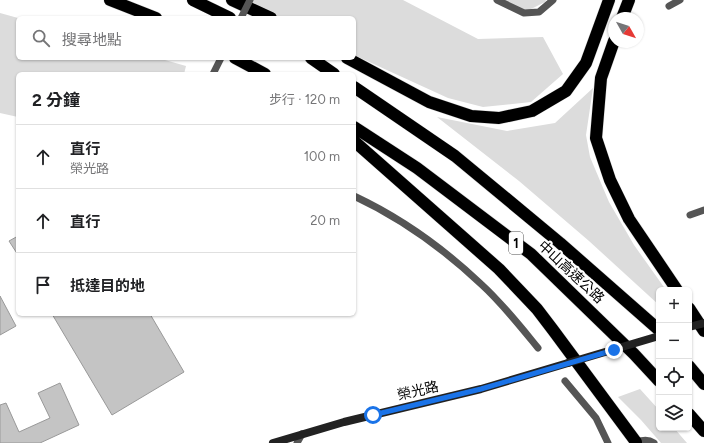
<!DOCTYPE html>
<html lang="zh-TW">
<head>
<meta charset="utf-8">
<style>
  body { margin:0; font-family:Figtree,"Noto Sans TC",sans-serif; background:#f2f2f2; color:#202124 }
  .controls { position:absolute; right:12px; bottom:12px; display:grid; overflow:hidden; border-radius:6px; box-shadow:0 1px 3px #0004 }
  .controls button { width:36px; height:36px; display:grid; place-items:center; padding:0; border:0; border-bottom:1px solid #e0e0e0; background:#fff; color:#202124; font:20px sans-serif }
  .compass { position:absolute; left:608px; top:12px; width:36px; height:36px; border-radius:50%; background:#fff; box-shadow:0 1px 3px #0004; rotate:129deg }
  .stop { position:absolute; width:12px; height:12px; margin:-9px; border:3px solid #1a73e8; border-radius:50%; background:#fff }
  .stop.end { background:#1a73e8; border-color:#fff; box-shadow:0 1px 4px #0008 }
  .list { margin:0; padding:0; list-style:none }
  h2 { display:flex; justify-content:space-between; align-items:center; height:52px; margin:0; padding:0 16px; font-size:17px }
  h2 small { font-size:13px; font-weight:400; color:#757577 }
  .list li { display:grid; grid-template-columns:26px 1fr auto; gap:12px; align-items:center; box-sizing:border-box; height:64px; padding:0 16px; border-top:1px solid #e0e0e0 }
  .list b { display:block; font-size:15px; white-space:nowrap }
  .list p { margin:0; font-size:13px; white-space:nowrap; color:#757577 }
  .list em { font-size:13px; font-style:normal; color:#757577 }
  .icon { flex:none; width:22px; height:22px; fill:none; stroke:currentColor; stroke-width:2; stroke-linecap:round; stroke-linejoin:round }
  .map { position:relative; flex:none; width:704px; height:443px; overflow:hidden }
  .search { position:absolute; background:#fff; box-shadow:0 1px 3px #0004; left:16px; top:16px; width:340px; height:44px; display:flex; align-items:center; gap:10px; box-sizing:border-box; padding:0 14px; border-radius:6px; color:#757577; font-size:15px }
  .panel { position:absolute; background:#fff; box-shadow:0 1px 3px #0004; left:16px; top:72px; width:340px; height:244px; border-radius:6px }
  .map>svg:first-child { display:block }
  .green { fill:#dcdcdc }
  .building { fill:#c4c4c4; stroke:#999 }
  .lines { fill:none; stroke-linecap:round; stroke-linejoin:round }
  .highway-casing { stroke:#dbdbdb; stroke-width:13 }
  .lane { stroke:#555; stroke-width:7 }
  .secondary { stroke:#222; stroke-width:8 }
  .highway { stroke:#000; stroke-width:12 }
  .lane-bridge { stroke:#555; stroke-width:7 }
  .secondary-bridge { stroke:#222; stroke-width:8 }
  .route { stroke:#1a73e8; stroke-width:5 }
  .labels { text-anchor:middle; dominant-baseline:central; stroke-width:4; stroke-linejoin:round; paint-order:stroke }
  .shield { fill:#fff; stroke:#4c4c4c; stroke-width:1 }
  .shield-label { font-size:13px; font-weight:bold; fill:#000 }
  .street-label { font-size:14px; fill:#000; stroke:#fff }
</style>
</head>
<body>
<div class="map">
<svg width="704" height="443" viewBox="0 0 704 443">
  <rect width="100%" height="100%" fill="#fff"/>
  <path class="green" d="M236,0H403L478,39L543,37L563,74L531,102L483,107L448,98L354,55V18H275Z
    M498,0H546L545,2L527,11Z
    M0,13L18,18V58H158L186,66L184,74H18V117L0,113Z
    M593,88L586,135L590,157L609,202L634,245L666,290H659V305L589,241L519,181L437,117L507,131L555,123Z
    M640,389L659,410V428H674L687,443H661L641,420L618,397Z"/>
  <path class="building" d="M18,236V255L9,241Z
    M0,296L16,326L0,335Z
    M52,314H150L184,372L112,415Z
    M60,383L79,425L40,443H0V405L6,403L19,432L50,418L38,393Z"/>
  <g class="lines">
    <defs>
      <path id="highway" d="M110,0L156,18
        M193,0L230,18
        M232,0L271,18
        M622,18L629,0
        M614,41L601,78L596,138L610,180L629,219L677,290
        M235,58L265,74
        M311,58L334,74
        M347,58L429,102L471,116L499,118L532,111L566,91L586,63L609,0
        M354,87L455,156L560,243L659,330
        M354,127L417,168L531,254L634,354L659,381
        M354,141L499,269L537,309L553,330L636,442
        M689,308L704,331
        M689,366L704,384
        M689,414L704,431"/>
    </defs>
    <use href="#highway" class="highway-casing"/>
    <path class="lane" d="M497,0L524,13L539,12L553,0
      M669,6L680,0
      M213,74L221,58
      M354,196C401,218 444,249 481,284C502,303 520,326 538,348
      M690,215L704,210
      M565,381L596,418L608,443
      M297,443L302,434
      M636,443V442C643,440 648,439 654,443"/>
    <path class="secondary" d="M273,443L344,422L481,389L568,363"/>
    <use href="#highway" class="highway"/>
    <path class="lane-bridge" d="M241,18L250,0"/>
    <path class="secondary-bridge" d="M689,327L704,323
      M568,363L659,336"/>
  </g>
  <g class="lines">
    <path class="route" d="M373,415L481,389L614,350"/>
  </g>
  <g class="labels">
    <rect class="shield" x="509" y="232" width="14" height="22" rx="3"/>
    <g class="shield-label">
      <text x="516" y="243">1</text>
    </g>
    <g class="street-label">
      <text transform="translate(571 272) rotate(43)">中山高速公路</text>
      <text transform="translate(418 391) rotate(-13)">榮光路</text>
    </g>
  </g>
</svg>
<div class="controls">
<button>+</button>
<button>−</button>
<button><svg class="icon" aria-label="locate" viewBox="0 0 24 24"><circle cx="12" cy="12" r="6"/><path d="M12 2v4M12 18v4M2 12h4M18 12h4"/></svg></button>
<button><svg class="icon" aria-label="layers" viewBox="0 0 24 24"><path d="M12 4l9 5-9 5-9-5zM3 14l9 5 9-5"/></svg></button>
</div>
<svg class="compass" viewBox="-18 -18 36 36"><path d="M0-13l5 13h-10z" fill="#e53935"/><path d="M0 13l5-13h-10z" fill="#757577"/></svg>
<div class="stop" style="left:373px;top:415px"></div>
<div class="stop end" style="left:614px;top:350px"></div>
<div class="search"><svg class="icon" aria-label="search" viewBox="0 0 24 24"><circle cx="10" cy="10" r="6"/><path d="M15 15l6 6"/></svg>搜尋地點</div>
<section class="panel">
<h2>2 分鐘<small>步行 · 120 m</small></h2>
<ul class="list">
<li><svg class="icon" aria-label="ahead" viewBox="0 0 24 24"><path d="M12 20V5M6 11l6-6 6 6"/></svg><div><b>直行</b><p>榮光路</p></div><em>100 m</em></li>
<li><svg class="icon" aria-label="ahead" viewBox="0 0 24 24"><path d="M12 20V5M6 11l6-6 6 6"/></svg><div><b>直行</b></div><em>20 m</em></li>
<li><svg class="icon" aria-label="arrive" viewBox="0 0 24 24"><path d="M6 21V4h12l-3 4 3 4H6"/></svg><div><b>抵達目的地</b></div></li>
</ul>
</section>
</div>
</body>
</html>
